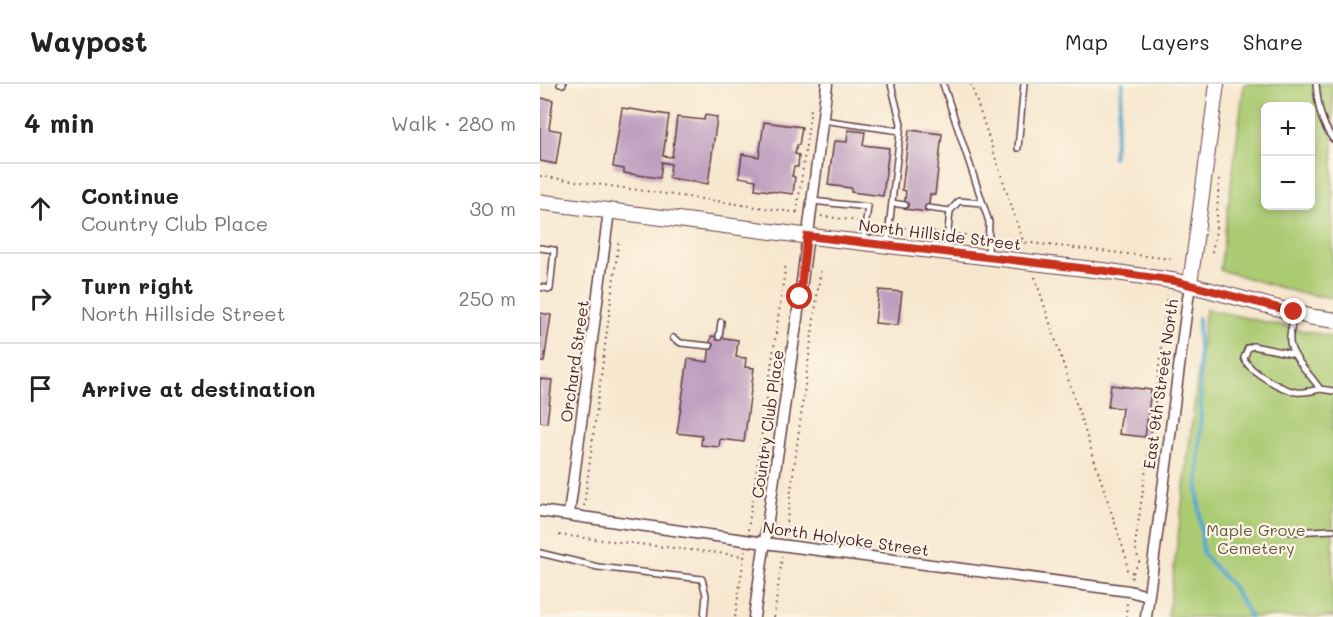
<!DOCTYPE html>
<html lang="en">
<head>
<meta charset="utf-8">
<style>
  body { margin:0; font-family:Mali,sans-serif; background:#f6f6f6; color:#222 }
  .controls { position:absolute; right:18px; top:18px; display:grid; overflow:hidden; border-radius:9px; box-shadow:0 3px 9px #0003 }
  .controls button { width:54px; height:54px; display:grid; place-items:center; padding:0; border:0; border-bottom:2px solid #e0e0e0; background:#fff; color:#222; font:30px sans-serif }
  .stop { position:absolute; width:18px; height:18px; margin:-14px; border:4px solid #c8321e; border-radius:50%; background:#fff }
  .stop.end { background:#c8321e; border-color:#fff; box-shadow:0 2px 6px #0008 }
  .list { margin:0; padding:0; list-style:none }
  h2 { display:flex; justify-content:space-between; align-items:center; height:78px; margin:0; padding:0 24px; font-size:26px }
  h2 small { font-size:20px; font-weight:400; color:#767676 }
  .list li { display:grid; grid-template-columns:39px 1fr auto; gap:18px; align-items:center; box-sizing:border-box; height:90px; padding:0 24px; border-top:2px solid #e0e0e0 }
  .list b { display:block; font-size:22px; white-space:nowrap }
  .list p { margin:0; font-size:20px; white-space:nowrap; color:#767676 }
  .list em { font-size:20px; font-style:normal; color:#767676 }
  .icon { flex:none; width:33px; height:33px; fill:none; stroke:currentColor; stroke-width:2; stroke-linecap:round; stroke-linejoin:round }
  .map { position:relative; flex:none; width:793px; height:533px; overflow:hidden }
  header { display:flex; align-items:center; gap:36px; box-sizing:border-box; height:84px; padding:0 30px; background:#fff; border-bottom:2px solid #e0e0e0 }
  header strong { font-size:28px }
  nav { display:flex; gap:33px; margin-inline-start:auto; font-size:21px }
  main { display:flex }
  aside { flex:1; background:#fff }
  .map>svg:first-child { display:block }
  .green { fill:#abcb73; stroke:#7a754f; stroke-width:1.5; fill-rule:evenodd }
  .lines { fill:none; stroke-linecap:round; stroke-linejoin:round }
  .stream { stroke:#51a6cd; stroke-width:4 }
  .building { fill:#be9dc0 }
  .service-casing { stroke:#643d44; stroke-width:8 }
  .minor-casing { stroke:#643d44; stroke-width:13 }
  .tertiary-casing { stroke:#643d44; stroke-width:16 }
  .secondary-casing { stroke:#643d44; stroke-width:17 }
  .path { stroke:#643d44; stroke-width:2; stroke-dasharray:1.5 4.5; stroke-linecap:butt }
  .service { stroke:#fff; stroke-width:5 }
  .minor { stroke:#fff; stroke-width:10 }
  .tertiary { stroke:#fff; stroke-width:14 }
  .secondary { stroke:#fff; stroke-width:15 }
  .route { stroke:#c8321e; stroke-width:8 }
  .labels { text-anchor:middle; dominant-baseline:central; stroke-width:4.5; stroke-linejoin:round; paint-order:stroke }
  .street-label { font-size:16px; fill:#4a1f2b; stroke:#fcf5e5 }
  .park-label { font-size:16px; fill:#675341; stroke:#fcf5e5 }
</style>
</head>
<body>
<header>
<strong>Waypost</strong>
<nav><a>Map</a><a>Layers</a><a>Share</a></nav>
</header>
<main>
<aside>
<h2>4 min<small>Walk · 280 m</small></h2>
<ul class="list">
<li><svg class="icon" aria-label="ahead" viewBox="0 0 24 24"><path d="M12 20V5M6 11l6-6 6 6"/></svg><div><b>Continue</b><p>Country Club Place</p></div><em>30 m</em></li>
<li><svg class="icon" aria-label="right" viewBox="0 0 24 24"><path d="M7 20v-9h11M14 6l5 5-5 5"/></svg><div><b>Turn right</b><p>North Hillside Street</p></div><em>250 m</em></li>
<li><svg class="icon" aria-label="arrive" viewBox="0 0 24 24"><path d="M6 21V4h12l-3 4 3 4H6"/></svg><div><b>Arrive at destination</b></div></li>
</ul>
</aside>
<div class="map">
<svg width="793" height="533" viewBox="0 0 793 533">
  <rect width="100%" height="100%" fill="#fcf5e5"/>
  <filter id="ink" filterUnits="userSpaceOnUse"><feTurbulence type="fractalNoise" baseFrequency=".0167" numOctaves="2"/><feDisplacementMap in="SourceGraphic" scale="12" xChannelSelector="R" yChannelSelector="G"/><feConvolveMatrix kernelMatrix="1 2 1 2 8 2 1 2 1" color-interpolation-filters="sRGB"/></filter>
  <filter id="wash" filterUnits="userSpaceOnUse"><feTurbulence type="fractalNoise" baseFrequency=".008" numOctaves="4" result="noise"/><feDisplacementMap in="SourceGraphic" scale="24" xChannelSelector="R" yChannelSelector="G"/><feGaussianBlur stdDeviation="1.35" result="paint"/><feColorMatrix in="noise" values="0 0 0 0 0 0 0 0 0 0 0 0 0 0 0 0 0 1.4 0 .05"/><feComposite in="paint" operator="in"/></filter>
  <g filter="url(#wash)">
    <rect width="100%" height="100%" fill="#f7e7cf"/>
    <path class="green" d="M704,0H793V214L759,209L680,186ZM726,22H770V122H726Z
      M666,225L793,253V533H628Z"/>
    <g class="lines">
      <path class="stream" d="M573,73L583,0
        M658,234L661,329L658,407L663,470L692,502L711,533"/>
    </g>
    <g id="blocks">
      <path class="building" d="M0,14L13,16L9,45L21,47L16,80L0,77Z
        M82,24L129,31L123,72L132,73L137,33L164,36L165,31L177,33L168,100L129,94L131,80L122,78L120,94L84,89V85L73,83Z
        M224,38L262,43L259,61H257L255,70L259,71L258,83H254L252,92L255,93L253,110L215,105L216,96L199,93L202,70L219,73Z
        M308,46L325,48L323,61L349,64L343,112L311,108V104L288,101L294,57L307,58Z
        M369,46L402,50L395,111L390,110L388,128L364,125L366,107L362,106Z
        M339,206L362,208L358,241L335,239Z
        M0,229L11,231L4,278H0Z
        M171,252L198,256L196,273L206,274L205,283L214,284L204,358L180,355L179,363L161,361L162,352L137,349L148,275L168,278Z
        M0,295L12,296L7,339L0,338Z
        M571,301L611,306L605,353L579,350L582,324L568,323Z"/>
    </g>
  </g>
  <g filter="url(#ink)">
    <use href="#blocks" fill-opacity="0" stroke="#643d44" stroke-width="1.5"/>
    <g class="lines">
      <defs>
        <path id="service" d="M20,0H23
          M403,0L449,138L448,172
          M776,0C778,20 780,38 793,55
          M282,36L360,47
          M478,64L484,0
          M272,117L328,123L323,157
          M352,119L365,121
          M388,124L410,127
          M347,161L361,40L351,0
          M0,164L14,166L10,205L0,203
          M406,167L410,127L419,117L442,119
          M754,230C753,239 749,249 750,258C751,273 772,292 780,305L793,307
          M179,253L181,238
          M133,254L141,259L170,262
          M752,270L713,262L708,264L704,274C709,288 741,305 756,308C764,309 772,307 780,305
          M751,448L793,446
          M0,469L58,483L162,495L166,511L164,533"/>
        <path id="minor" d="M0,427L225,459L589,507L608,512
          M29,430L69,127
          M214,533L260,213L287,0
          M606,533L650,200"/>
        <path id="tertiary" d="M650,200L677,0"/>
        <path id="secondary" d="M0,118L267,152L566,187L635,197L771,233L793,236"/>
      </defs>
      <use href="#service" class="service-casing"/>
      <use href="#minor" class="minor-casing"/>
      <use href="#tertiary" class="tertiary-casing"/>
      <use href="#secondary" class="secondary-casing"/>
      <path class="path" d="M431,0L484,160
        M0,92L260,129
        M257,128L271,24
        M281,132L317,137
        M358,143L400,148
        M418,150L439,153
        M456,155L632,175
        M672,168L676,147L679,95
        M495,193L586,473L587,486L593,489L591,496
        M44,422L79,155
        M208,446L246,179
        M245,450L281,183
        M19,451L204,472
        M593,489L599,478L595,461L613,336L627,211
        M195,533L205,467
        M234,533L242,473
        M586,533L587,518"/>
      <use href="#service" class="service"/>
      <use href="#minor" class="minor"/>
      <use href="#tertiary" class="tertiary"/>
      <use href="#secondary" class="secondary"/>
    </g>
  </g>
  <g class="lines" filter="url(#ink)">
    <path class="route" d="M260,213L267,152L566,187L635,197L754,228"/>
  </g>
  <g class="labels">
    <g class="street-label">
      <text transform="translate(400 150) rotate(7)">North Hillside Street</text>
      <text transform="translate(34 277) rotate(-82)">Orchard Street</text>
      <text transform="translate(620 300) rotate(-82)">East 9th Street North</text>
      <text transform="translate(227 340) rotate(-82)">Country Club Place</text>
      <text transform="translate(306 454) rotate(8)">North Holyoke Street</text>
    </g>
    <g class="park-label">
      <text x="716" y="445">Maple Grove<tspan x="716" dy="18">Cemetery</tspan></text>
    </g>
  </g>
</svg>
<div class="controls">
<button>+</button>
<button>−</button>
</div>
<div class="stop" style="left:260px;top:213px"></div>
<div class="stop end" style="left:754px;top:228px"></div>
</div>
</main>
</body>
</html>
